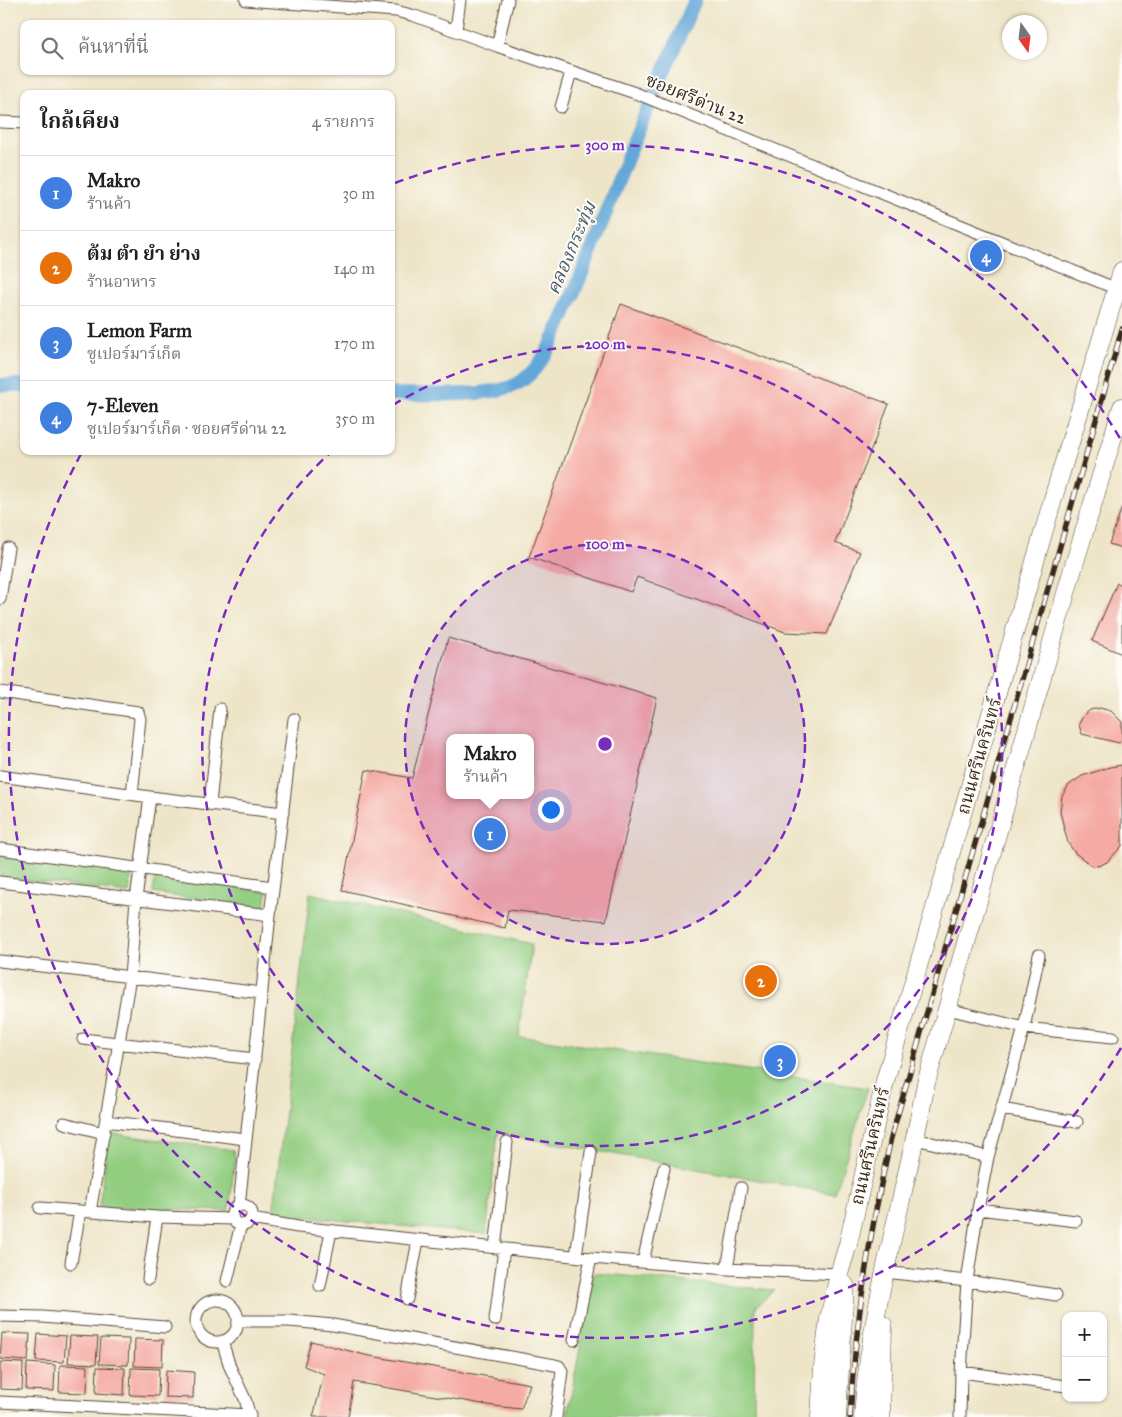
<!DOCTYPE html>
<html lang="th">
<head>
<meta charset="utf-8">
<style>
  body { margin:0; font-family:"IM FELL Great Primer","Noto Serif Thai",serif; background:#f6f6f6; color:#202124 }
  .controls { position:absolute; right:15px; bottom:15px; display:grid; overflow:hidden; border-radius:10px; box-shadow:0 1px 4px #0004 }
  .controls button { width:45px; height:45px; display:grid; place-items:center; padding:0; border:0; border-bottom:1px solid #e0e0e0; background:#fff; color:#202124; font:25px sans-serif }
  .compass { position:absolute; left:1002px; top:15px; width:45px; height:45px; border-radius:50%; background:#fff; box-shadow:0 1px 4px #0004; rotate:166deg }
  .you { position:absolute; left:550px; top:809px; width:18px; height:18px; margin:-12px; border:4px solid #fff; border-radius:50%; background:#1a73e8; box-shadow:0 0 0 8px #1a73e833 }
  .badge { display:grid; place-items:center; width:32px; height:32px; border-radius:50%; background:#c8321e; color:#fff; font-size:16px; font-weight:700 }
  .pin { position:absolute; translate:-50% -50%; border:2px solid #fff; box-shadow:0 1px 5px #0006 }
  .popup { position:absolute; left:446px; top:734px; width:88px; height:65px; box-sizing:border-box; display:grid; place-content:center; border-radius:10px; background:#fff; filter:drop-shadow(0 1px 4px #0005); font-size:16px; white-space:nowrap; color:#757577 }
  .popup b { font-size:19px; color:#202124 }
  .popup::after { content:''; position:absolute; left:50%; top:100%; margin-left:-10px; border:10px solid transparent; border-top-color:#fff }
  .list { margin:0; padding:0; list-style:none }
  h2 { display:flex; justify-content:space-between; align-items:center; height:65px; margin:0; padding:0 20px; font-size:21px }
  h2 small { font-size:16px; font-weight:400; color:#757577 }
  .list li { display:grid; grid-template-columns:32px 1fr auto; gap:15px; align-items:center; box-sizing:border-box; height:75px; padding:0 20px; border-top:1px solid #e0e0e0 }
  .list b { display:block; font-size:19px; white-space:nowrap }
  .list p { margin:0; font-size:16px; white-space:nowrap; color:#757577 }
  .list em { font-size:16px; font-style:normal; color:#757577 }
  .icon { flex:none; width:28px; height:28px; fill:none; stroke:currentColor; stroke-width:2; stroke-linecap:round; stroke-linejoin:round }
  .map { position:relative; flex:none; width:1122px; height:1417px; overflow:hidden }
  .search { position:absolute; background:#fff; box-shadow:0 1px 4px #0004; left:20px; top:20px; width:375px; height:55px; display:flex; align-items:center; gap:12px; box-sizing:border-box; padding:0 18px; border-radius:10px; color:#757577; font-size:19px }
  .panel { position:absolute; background:#fff; box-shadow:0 1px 4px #0004; left:20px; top:90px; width:375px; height:365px; border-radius:10px }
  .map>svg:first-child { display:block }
  .green { fill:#92cd80; stroke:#667c4f }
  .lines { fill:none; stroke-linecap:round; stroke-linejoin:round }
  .canal { stroke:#64a7d8; stroke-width:14 }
  .building { fill:#f5aba4; fill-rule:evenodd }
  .minor-casing { stroke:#564638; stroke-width:13 }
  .primary-casing { stroke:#564638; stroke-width:19 }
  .minor { stroke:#fff; stroke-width:11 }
  .primary { stroke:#fff; stroke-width:18 }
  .rail-casing { stroke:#3b2a1e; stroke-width:5.5 }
  .rail { stroke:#fdfcf7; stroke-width:4; stroke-dasharray:11; stroke-linecap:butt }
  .ring { fill:none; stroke:#7b2cbf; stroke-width:2.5; stroke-dasharray:9 6 }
  .labels { text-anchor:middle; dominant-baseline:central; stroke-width:4; stroke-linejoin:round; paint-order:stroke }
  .street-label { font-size:18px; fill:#3b2a1e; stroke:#fdfcf7 }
  .water-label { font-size:19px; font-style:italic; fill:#4b5c68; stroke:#fdfcf7 }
  .centre { fill:#7b2cbf; stroke:#fdfcf7; stroke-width:2.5 }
  .ring-label { font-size:15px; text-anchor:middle; font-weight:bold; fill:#7b2cbf; stroke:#fdfcf7; stroke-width:4; stroke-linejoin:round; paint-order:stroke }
</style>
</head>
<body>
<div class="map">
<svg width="1122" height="1417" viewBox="0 0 1122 1417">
  <rect width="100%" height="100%" fill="#fdfcf7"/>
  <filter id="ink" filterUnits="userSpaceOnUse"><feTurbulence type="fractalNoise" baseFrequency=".02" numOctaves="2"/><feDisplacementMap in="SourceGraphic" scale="10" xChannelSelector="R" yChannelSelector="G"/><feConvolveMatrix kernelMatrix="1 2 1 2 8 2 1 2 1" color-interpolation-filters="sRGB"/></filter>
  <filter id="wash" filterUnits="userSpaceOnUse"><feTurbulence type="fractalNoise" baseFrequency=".0096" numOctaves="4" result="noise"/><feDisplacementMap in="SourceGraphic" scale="20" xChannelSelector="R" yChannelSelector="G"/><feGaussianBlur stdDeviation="1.12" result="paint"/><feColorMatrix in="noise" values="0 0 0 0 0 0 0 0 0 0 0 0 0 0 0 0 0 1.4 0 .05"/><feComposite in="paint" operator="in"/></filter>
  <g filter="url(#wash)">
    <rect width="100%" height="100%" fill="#eee5c8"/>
    <path class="green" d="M0,855L132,871L129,893L0,877Z
      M155,876L267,892L265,909L153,893Z
      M310,893L532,944L519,1036L868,1088L835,1194L498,1133L486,1234L273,1214Z
      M109,1133L233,1150L235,1158L229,1211L99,1207Z
      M594,1273L774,1290L755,1308L754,1417H567Z"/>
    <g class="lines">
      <path class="canal" d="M0,385H24
        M391,394C422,394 498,399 522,381C545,364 556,334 567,308C591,255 610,200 632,146C652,97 674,49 695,0"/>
    </g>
    <g id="blocks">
      <path class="building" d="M621,304L889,404L835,543L860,552L827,634L785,632L637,577L631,592L529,557Z
        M1122,507V548L1109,544Z
        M1117,583L1122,585V654L1092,641Z
        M448,638L657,698L606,921L508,910L505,928L342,890L366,770L412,778ZM450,738H530V795H450Z
        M1100,708L1111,711L1122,722V740L1119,743L1082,734L1081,732L1079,724L1083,716L1090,710Z
        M1122,765V846L1107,862L1098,866L1091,865L1075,853L1068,843L1060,812L1062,796L1069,785L1082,776L1110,767Z
        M2,1333L30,1334L28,1361L0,1359Z
        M38,1334L66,1336L64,1362L36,1361Z
        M70,1336L98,1337L96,1364L68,1363Z
        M101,1338L129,1339L128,1365L99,1364Z
        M135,1339L163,1340L162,1367L134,1366Z
        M311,1341L365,1355L530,1384L521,1409L494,1406L354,1382L348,1417H313L324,1374L304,1366Z
        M0,1362L23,1363L22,1390L0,1389Z
        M27,1363L55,1365L54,1391L26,1390Z
        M60,1365L88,1366L87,1393L59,1392Z
        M97,1367L125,1368L124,1395L96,1393Z
        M131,1368L159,1369L158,1396L130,1395Z
        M166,1370L194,1372L193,1398L165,1397Z"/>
    </g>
  </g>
  <g filter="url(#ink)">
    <use href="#blocks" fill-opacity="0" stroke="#564638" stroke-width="1"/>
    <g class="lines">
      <defs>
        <path id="minor" d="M246,0L396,11L415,16L497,46L638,94L1117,289
          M456,30L460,0
          M497,46L508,0
          M561,107L571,72
          M0,122L24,123
          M0,599L8,548
          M0,692L138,712L140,719L132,794
          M0,776L150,797L283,813
          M210,804L220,709
          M0,849L273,887
          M0,882L270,915
          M0,961L262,993
          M948,1009L1024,1028L1113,1037
          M83,1039L255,1059
          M1001,1109L1077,1122
          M106,1121L245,1139
          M64,1123L104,1133
          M916,1139L988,1157
          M232 1215a10 10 0 1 1 20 0a10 10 0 1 1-20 0Z
          M239,1206L270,915L294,719
          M40,1208L157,1217L233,1219
          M978,1209L1076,1221
          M90,1212L130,977L136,899L150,797
          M251,1219L298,1227L591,1258L727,1269L839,1274
          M495,1248L507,1142
          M576,1256L591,1152
          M643,1262L664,1168
          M71,1263L80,1211
          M727,1269L741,1188
          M884,1272L967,1281L1056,1295
          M148,1279L157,1217
          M227,1281L241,1224
          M320,1286L331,1231
          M407,1299L418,1240
          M196 1321a21 21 0 1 1 42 0a21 21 0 1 1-42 0Z
          M0,1316L42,1317L165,1327
          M495,1320L504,1249
          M238,1321H289L333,1325L555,1365L559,1366L562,1371L556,1417
          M574,1340L591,1258
          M222,1341L230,1367L245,1399L250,1417
          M961,1372L967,1281L978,1209L988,1157L1024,1028L1039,955
          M0,1402L250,1415
          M960,1417L961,1372L1066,1386"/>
        <path id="primary" d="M820,1417L823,1366L829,1318L839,1274L848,1244L885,1081L1055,492L1122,271
          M837,1417L845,1285
          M863,1417C870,1303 906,1195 926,1083L1074,565L1122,407
          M881,1417L883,1325"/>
      </defs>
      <use href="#minor" class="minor-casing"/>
      <use href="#primary" class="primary-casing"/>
      <use href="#minor" class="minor"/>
      <use href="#primary" class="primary"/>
      <defs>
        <path id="rail" d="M850,1417C855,1323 870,1230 891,1138L1122,329"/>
      </defs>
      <use href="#rail" class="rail-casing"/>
      <use href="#rail" class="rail"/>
    </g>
  </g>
  <circle cx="605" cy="744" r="200" fill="#7b2cbf" fill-opacity=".12"/>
  <g class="ring">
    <circle cx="605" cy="744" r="200"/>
    <path d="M393 405A400 400 0 1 1 332 451"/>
    <path d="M1121 1048A599 599 0 0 1 81 454M395 183A599 599 0 0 1 1121 440"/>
  </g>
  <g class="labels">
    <g class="street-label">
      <text transform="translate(696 99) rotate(22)">ซอยศรีด่าน 22</text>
      <text transform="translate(979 756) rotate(-74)">ถนนศรีนครินทร์</text>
      <text transform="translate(870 1146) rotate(-77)">ถนนศรีนครินทร์</text>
    </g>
    <g class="water-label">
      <text transform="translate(571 248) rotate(-67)">คลองกระทุ่ม</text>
    </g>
  </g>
  <circle cx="605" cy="744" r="8" class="centre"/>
  <g class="ring-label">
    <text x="605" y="150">300 m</text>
    <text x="605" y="349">200 m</text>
    <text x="605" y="549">100 m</text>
  </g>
</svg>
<div class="controls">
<button>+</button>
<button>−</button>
</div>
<svg class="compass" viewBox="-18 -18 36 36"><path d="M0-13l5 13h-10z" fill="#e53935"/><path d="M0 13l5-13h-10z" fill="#757577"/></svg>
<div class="you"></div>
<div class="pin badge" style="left:490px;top:834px;background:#3f7fe0">1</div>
<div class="popup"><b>Makro</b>ร้านค้า</div>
<div class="pin badge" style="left:761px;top:981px;background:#e8710a">2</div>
<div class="pin badge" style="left:780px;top:1061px;background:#3f7fe0">3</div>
<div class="pin badge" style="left:986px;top:256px;background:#3f7fe0">4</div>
<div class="search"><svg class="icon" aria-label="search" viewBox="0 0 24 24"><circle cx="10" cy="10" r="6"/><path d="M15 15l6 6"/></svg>ค้นหาที่นี่</div>
<section class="panel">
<h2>ใกล้เคียง<small>4 รายการ</small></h2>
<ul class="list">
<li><span class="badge" style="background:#3f7fe0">1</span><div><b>Makro</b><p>ร้านค้า</p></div><em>30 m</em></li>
<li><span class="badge" style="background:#e8710a">2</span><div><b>ต้ม ตำ ยำ ย่าง</b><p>ร้านอาหาร</p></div><em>140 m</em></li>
<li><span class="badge" style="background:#3f7fe0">3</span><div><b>Lemon Farm</b><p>ซูเปอร์มาร์เก็ต</p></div><em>170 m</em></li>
<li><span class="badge" style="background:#3f7fe0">4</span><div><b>7-Eleven</b><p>ซูเปอร์มาร์เก็ต · ซอยศรีด่าน 22</p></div><em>350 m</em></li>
</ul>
</section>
</div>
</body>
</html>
